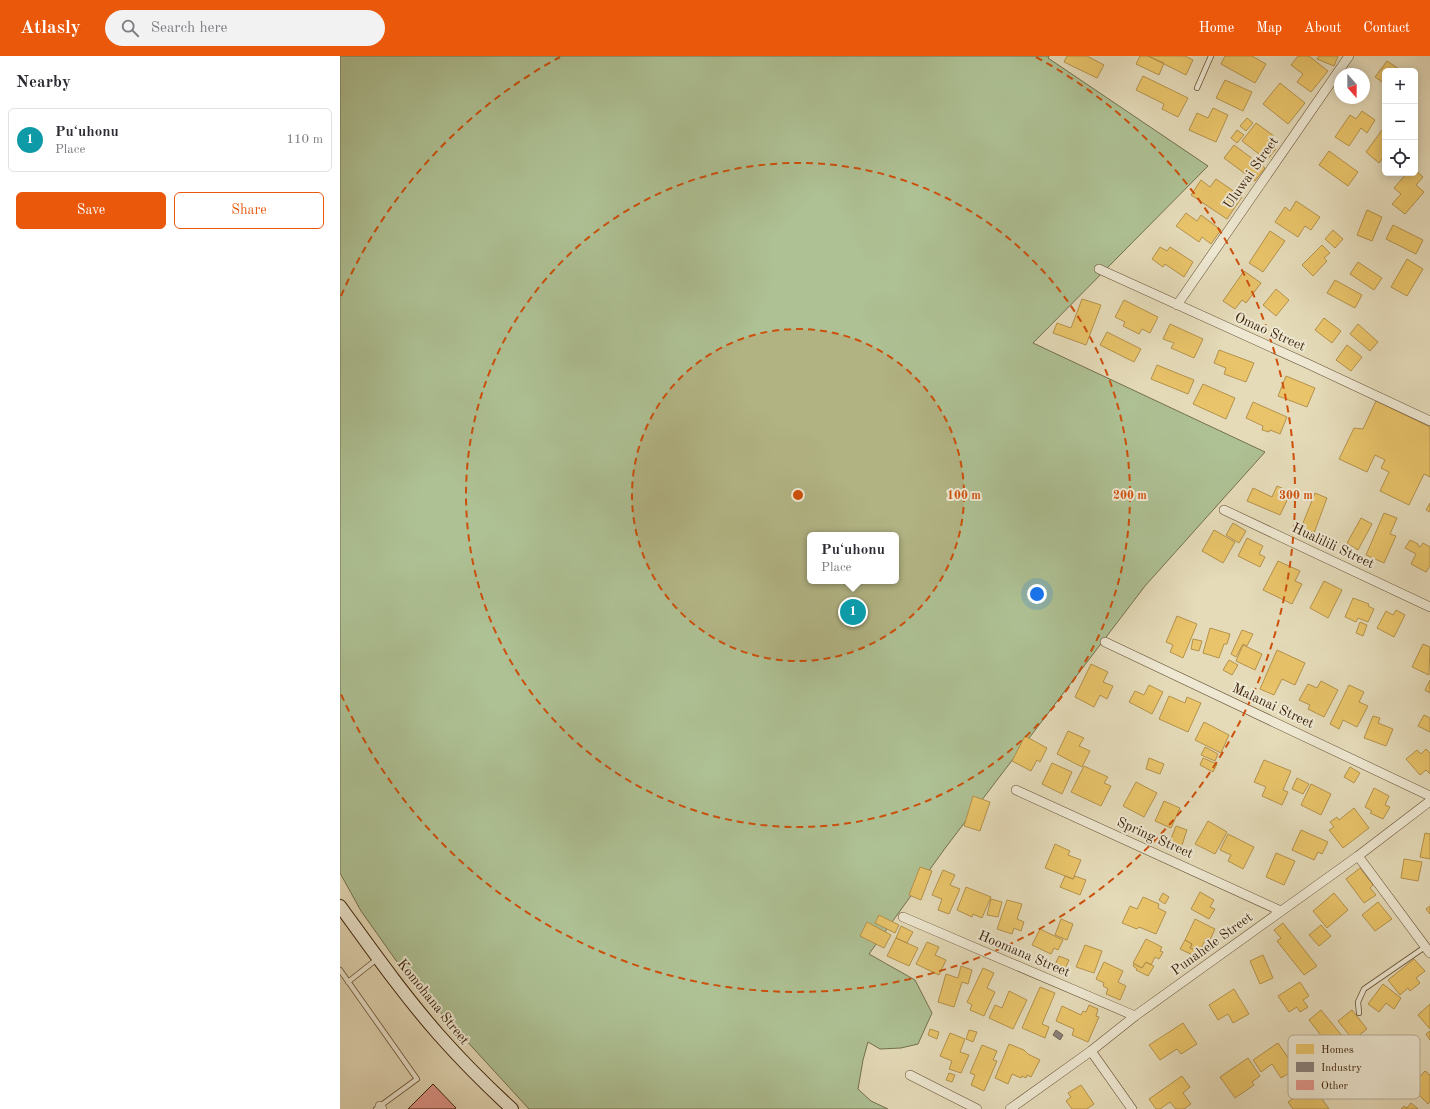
<!DOCTYPE html>
<html lang="en">
<head>
<meta charset="utf-8">
<style>
  body { margin:0; font-family:"Old Standard TT",serif; background:#f2f2f3; color:#2b2b33 }
  .controls { position:absolute; right:12px; top:12px; display:grid; overflow:hidden; border-radius:6px; box-shadow:0 2px 10px #0003 }
  .controls button { width:36px; height:36px; display:grid; place-items:center; padding:0; border:0; border-bottom:1px solid #e1e1e2; background:#fff; color:#2b2b33; font:20px sans-serif }
  .compass { position:absolute; left:994px; top:12px; width:36px; height:36px; border-radius:50%; background:#fff; box-shadow:0 2px 10px #0003; rotate:159deg }
  .you { position:absolute; left:697px; top:538px; width:14px; height:14px; margin:-10px; border:3px solid #fff; border-radius:50%; background:#1a73e8; box-shadow:0 0 0 6px #1a73e833 }
  .badge { display:grid; place-items:center; width:26px; height:26px; border-radius:50%; background:#ea580c; color:#fff; font-size:13px; font-weight:700 }
  .pin { position:absolute; translate:-50% -50%; border:2px solid #fff; box-shadow:0 1px 4px #0006 }
  .popup { position:absolute; left:467px; top:476px; width:92px; height:52px; box-sizing:border-box; display:grid; place-content:center; border-radius:6px; background:#fff; filter:drop-shadow(0 1px 3px #0005); font-size:13px; white-space:nowrap; color:#7c7c81 }
  .popup b { font-size:15px; color:#2b2b33 }
  .popup::after { content:''; position:absolute; left:50%; top:100%; margin-left:-8px; border:8px solid transparent; border-top-color:#fff }
  .list { margin:0; padding:0; list-style:none }
  h2 { display:flex; justify-content:space-between; align-items:center; height:52px; margin:0; padding:0 16px; font-size:17px }
  h2 small { font-size:13px; font-weight:400; color:#7c7c81 }
  .list li { display:grid; grid-template-columns:26px 1fr auto; gap:12px; align-items:center; box-sizing:border-box; height:64px; margin:0 8px 8px; padding:0 8px; border:1px solid #e1e1e2; border-radius:6px }
  .list b { display:block; font-size:15px; white-space:nowrap }
  .list p { margin:0; font-size:13px; white-space:nowrap; color:#7c7c81 }
  .list em { font-size:13px; font-style:normal; color:#7c7c81 }
  .actions { display:flex; gap:8px; padding:12px 16px }
  .actions a { flex:1; padding:9px 0; border:1px solid #ea580c; border-radius:6px; text-align:center; font-size:14px; color:#ea580c }
  .actions .main { background:#ea580c; color:#fff }
  .icon { flex:none; width:22px; height:22px; fill:none; stroke:currentColor; stroke-width:2; stroke-linecap:round; stroke-linejoin:round }
  .map { position:relative; flex:none; width:1090px; height:1053px; overflow:hidden }
  header { display:flex; align-items:center; gap:24px; box-sizing:border-box; height:56px; padding:0 20px; background:#ea580c; color:#fff }
  header strong { font-size:19px }
  nav { display:flex; gap:22px; margin-inline-start:auto; font-size:14px }
  .search { width:280px; height:36px; background:#f2f2f3; display:flex; align-items:center; gap:10px; box-sizing:border-box; padding:0 14px; border-radius:22px; color:#7c7c81; font-size:15px }
  main { display:flex }
  aside { flex:1; background:#fff }
  .map>svg:first-child { display:block }
  .green { fill:#aec194; stroke:#74704d; fill-rule:evenodd }
  .homes { fill:#e9c46a; stroke:#b4924c }
  .industry { fill:#8a817c; stroke:#726459 }
  .building { fill:#e2968c; stroke:#3a1f06 }
  .lines { fill:none; stroke-linecap:round; stroke-linejoin:round }
  .service-casing { stroke:#654e33; stroke-width:6 }
  .minor-casing { stroke:#654e33; stroke-width:10 }
  .secondary-casing { stroke:#3a1f06; stroke-width:14 }
  .service { stroke:#eee8d2; stroke-width:4.5 }
  .minor { stroke:#eee8d2; stroke-width:9 }
  .secondary { stroke:#eee8d2; stroke-width:12 }
  .ring { fill:none; stroke:#ce500b; stroke-width:2; stroke-dasharray:7 5 }
  .labels { text-anchor:middle; dominant-baseline:central; stroke-width:4; stroke-linejoin:round; paint-order:stroke }
  .street-label { font-size:14px; fill:#3a1f06; stroke:#eee8d2 }
  .key { fill:#eee8d2; stroke:#b8ac95; stroke-width:1 }
  .key-label { font-size:11px; fill:#3a1f06 }
  .centre { fill:#ce500b; stroke:#eee8d2; stroke-width:2 }
  .ring-label { font-size:12px; text-anchor:middle; font-weight:bold; fill:#ce500b; stroke:#eee8d2; stroke-width:4; stroke-linejoin:round; paint-order:stroke }
</style>
</head>
<body>
<header>
<strong>Atlasly</strong>
<div class="search"><svg class="icon" aria-label="search" viewBox="0 0 24 24"><circle cx="10" cy="10" r="6"/><path d="M15 15l6 6"/></svg>Search here</div>
<nav><a>Home</a><a>Map</a><a>About</a><a>Contact</a></nav>
</header>
<main>
<aside>
<h2>Nearby<small></small></h2>
<ul class="list">
<li><span class="badge" style="background:#0f9aa8">1</span><div><b>Puʻuhonu</b><p>Place</p></div><em>110 m</em></li>
</ul>
<div class="actions"><a class="main">Save</a><a>Share</a></div>
</aside>
<div class="map">
<svg width="1090" height="1053" viewBox="0 0 1090 1053">
  <rect width="100%" height="100%" fill="#e5dbb9"/>
  <filter id="stains"><feTurbulence type="fractalNoise" baseFrequency=".005" numOctaves="4"/><feColorMatrix values="0 0 0 0 .2 0 0 0 0 .09 0 0 0 0 .02 0 0 0 .5 -.17"/></filter>
  <radialGradient id="worn" r=".72"><stop offset=".6" stop-color="#630" stop-opacity="0"/><stop offset="1" stop-color="#630" stop-opacity=".3"/></radialGradient>
  <path class="green" d="M0,0H709L708,2L868,110L693,287L925,396L805,530L606,791L529,898L575,924L592,957L578,988L561,992L540,993L528,986L523,1004L518,1033L531,1045L548,1053H189L67,920L21,855L0,817ZM470,479H556V525H470Z"/>
  <path class="homes" d="M727,0H747L764,9L757,22L724,6Z
    M800,0H808L824,7L819,19L796,8Z
    M808,0H845L853,4L846,19Z
    M885,0H912L926,8L915,27L881,8Z
    M958,0H969L988,15L971,36L957,26L963,18L951,9Z
    M979,0H998L994,10L977,3Z
    M1047,5L1062,15H1045V28L1035,21Z
    M803,20L848,42L838,61L822,53L824,48L796,34Z
    M885,24L912,36L903,55L876,42Z
    M940,27L965,47L948,68L923,48Z
    M873,52L888,59L876,86L849,74L857,57L868,62Z
    M1022,55L1035,64L1027,77L1021,72L1009,90L995,81L1010,59L1016,63Z
    M907,62L913,67L906,75L900,70Z
    M916,67L934,80L928,87L936,93L927,104L902,85Z
    M1045,70V99L1039,107L1026,96Z
    M897,74L904,79L897,87L891,82Z
    M894,89L925,112L915,125L884,102Z
    M989,95L1018,116L1008,130L979,109Z
    M1075,114L1083,121L1076,129L1084,136L1065,158L1052,148L1061,138L1054,132L1067,117H1075Z
    M876,123L902,141L887,163L851,139L861,124L870,131Z
    M956,145L980,161L971,174L965,170L958,181L935,166L945,151L950,155Z
    M1027,154L1042,161L1032,185L1017,179Z
    M846,157L857,165L861,159L881,174L871,188L862,181L859,186L836,170Z
    M1053,169L1083,184L1076,198L1046,183Z
    M993,174L1003,183L995,192L985,183Z
    M930,175L945,185L923,216L909,207Z
    M982,189L990,197L984,202L987,205L973,220L962,209Z
    M820,191L827,195L830,191L853,206L844,221L825,208L823,211L812,203Z
    M1067,203L1083,213L1067,240L1051,231Z
    M1018,206L1042,222L1034,234L1010,218Z
    M904,215L921,227L906,247L902,244L895,253L883,245Z
    M995,224L1022,239L1015,252L987,237Z
    M936,233L949,244L936,260L923,249Z
    M742,243L761,249L746,289L713,277L717,267L731,272Z
    M784,244L818,261L810,277L802,273L799,278L783,270L785,266L775,261Z
    M984,262L1001,275L992,287L975,274Z
    M830,268L863,283L854,302L831,292L834,287L823,283Z
    M1018,268L1038,286L1030,295L1010,278Z
    M767,276L801,293L794,306L760,289Z
    M1007,289L1022,301L1011,315L996,304Z
    M879,294L914,307L906,326L884,318L886,312L874,307Z
    M817,309L854,324L848,338L811,323Z
    M946,320L975,332L967,351L938,340Z
    M863,328L895,342L886,363L853,348Z
    M1036,345L1090,371V421L1084,418L1069,449L1040,435L1049,416L1041,412L1045,404L1035,399L1027,416L999,403L1014,372L1023,373Z
    M913,346L947,361L940,378L930,374L929,376L922,374L923,370L906,362Z
    M937,430L951,436L940,459L907,445L913,432L932,441Z
    M975,437L987,442L974,477L961,472Z
    M1090,447V456L1086,454Z
    M1044,457L1057,462L1050,478L1056,480L1044,507L1026,499Z
    M1021,462L1032,468L1018,494L1007,487Z
    M893,467L906,475L899,487L886,479Z
    M874,474L895,486L883,507L862,495Z
    M907,482L923,490L919,498L925,501L920,511L898,500Z
    M1070,484L1078,488V490L1080,491L1083,487L1090,491V510L1086,516L1071,508L1076,498L1065,492Z
    M938,505L960,515L955,525L962,528L952,548L923,534Z
    M984,525L1002,534L988,562L970,552Z
    M1013,542L1029,548L1028,550L1034,553L1028,566L1018,562L1016,566L1005,561Z
    M1056,554L1065,559L1054,581L1037,572L1046,555L1053,559Z
    M837,560L857,568L843,602L830,596L833,589L826,586Z
    M1020,566L1027,569L1023,580L1016,577Z
    M870,572L890,578L887,588H884L879,602L863,597Z
    M902,574L913,578L907,590L903,588L896,601L891,598Z
    M853,583L862,585L859,595L851,593Z
    M1083,588L1090,591L1089,619L1072,611Z
    M903,589L922,598L915,614L896,605Z
    M937,594L965,607L955,629L942,623L934,639L920,633Z
    M889,604L898,609L892,619L883,614Z
    M751,608L768,616L763,626L773,630L767,643L760,639L754,651L735,641Z
    M1090,624V637L1085,634Z
    M981,625L998,634L984,661L968,653L970,649L959,644L968,628L977,632Z
    M809,629L823,636L812,658L789,646L795,635L804,639Z
    M1009,629L1024,636L1019,646L1028,650L1017,671L1003,664L999,673L990,668Z
    M829,640L845,647L847,641L861,647L848,676L819,663Z
    M1084,659L1090,662V676L1078,670Z
    M1033,660L1040,662L1038,667L1053,673L1046,690L1024,682Z
    M864,666L889,679L881,697L855,684Z
    M728,675L744,682L739,690L750,695L742,711L717,698Z
    M685,680L707,692L700,706L697,704L691,715L672,705Z
    M865,691L878,698L875,705L861,699Z
    M1086,693L1090,697V718L1086,714L1080,719L1066,703L1077,694L1081,698Z
    M809,702L824,708L820,718L806,713Z
    M863,702L877,708L873,716L860,709Z
    M924,704L951,715L943,734L948,736L942,749L922,740L926,731L914,726Z
    M712,707L732,716L722,738L702,728Z
    M744,710L768,721L764,727L771,730L761,750L731,736Z
    M1010,711L1020,717L1014,727L1004,721Z
    M957,722L969,728L963,738L952,733Z
    M796,726L817,737L804,761L783,750Z
    M971,728L991,738L981,759L961,749Z
    M1034,732L1049,740L1045,749L1050,751L1043,763L1030,757L1032,755L1025,751Z
    M633,740L650,746L640,775L624,770Z
    M824,745L840,752L831,772L815,765Z
    M1014,752L1029,772L1003,792L989,774L994,771L990,766L997,761L999,764Z
    M868,765L887,776L875,798L855,788Z
    M836,770L847,774L841,792L829,788Z
    M961,774L988,786L982,798L978,796L974,804L952,794Z
    M1085,777L1090,778V803L1080,801Z
    M888,778L914,791L903,813L888,805L891,799L880,794Z
    M715,788L730,795L728,799L741,804L733,823L705,812Z
    M936,797L955,805L944,829L926,821Z
    M1064,803L1082,806L1078,825L1061,822Z
    M580,811L592,815L581,844L569,839Z
    M1020,812L1033,829L1030,832L1036,839L1024,847L1006,823Z
    M603,814L615,819L610,829L620,833L609,858L598,854L602,843L592,839Z
    M725,820L733,823L735,820L746,824L740,839L720,831Z
    M626,831L651,841L642,862L633,858L632,861L617,854Z
    M860,836L874,844L870,851L875,853L869,863L851,853Z
    M823,837L829,841L825,848L819,844Z
    M994,837L1008,854L987,872L973,855Z
    M803,841L819,848L818,852L826,856L816,878L799,871L797,873L782,867L790,850L797,853Z
    M651,843L662,846L658,861L647,859Z
    M667,844L682,848L677,863L684,866L681,875L674,872L672,878L657,873Z
    M1038,846L1052,863L1035,875L1022,859Z
    M1090,850V858L1086,853Z
    M539,859L559,869L555,877L535,867Z
    M721,863L733,868L727,884L715,879Z
    M855,863L875,873L870,884L866,882L860,896L850,892L852,888L845,884Z
    M527,866L551,879L544,892L520,880Z
    M943,867L977,910L964,919L937,885L941,882L934,874Z
    M981,869L991,880L979,890L969,879Z
    M561,870L573,876L567,887L556,882Z
    M700,873L723,884L718,894L714,892L711,898L692,889Z
    M556,882L578,892L569,910L547,900Z
    M806,883L822,891L820,895L823,896L819,903L815,901L811,909L806,906L802,912L793,907Z
    M845,884L852,888L850,892L860,896L857,901L840,893Z
    M587,886L599,891L595,899L606,904L599,919L576,908Z
    M745,889L762,895L754,917L736,911Z
    M923,899L933,922L920,928L910,905Z
    M719,900L729,904L724,915L714,911Z
    M1074,903L1085,915L1076,922L1080,927L1070,935L1068,932L1060,939L1048,924Z
    M764,906L783,915L778,926L786,930L780,944L766,938L768,933L763,930L764,927L756,923Z
    M806,906L814,910L808,920L796,914L797,913L793,910L794,908L802,912Z
    M621,910L632,914L628,928L622,926L614,951L598,946L606,918L618,922Z
    M643,912L654,917L647,932L655,936L644,960L630,954L632,949L627,946Z
    M960,926L969,940L963,944L968,951L960,956L957,951L949,956L938,940Z
    M1043,928L1061,942L1054,953L1046,947L1039,956L1028,948Z
    M700,931L715,937L702,968L709,971L705,982L682,972Z
    M894,933L909,958L893,967L888,958L878,964L869,949Z
    M669,935L687,944L673,973L649,962L655,949L662,952Z
    M1090,948V973L1078,959Z
    M749,949L758,953L756,960L759,961L748,986L732,979L734,973L716,965L722,950L741,959L743,955L746,956Z
    M981,954L1003,981L990,991L969,964Z
    M1012,954L1027,973L1013,984L998,965Z
    M843,967L857,988L841,998L837,993L820,1004L809,989Z
    M590,973L599,976L597,983L588,979Z
    M629,974L637,976L633,986L626,983Z
    M1090,975V984L1086,978Z
    M610,977L625,983L620,996L629,999L621,1017L609,1013L612,1005L600,1000Z
    M938,987L956,1013L941,1022L932,1008L921,1016L913,1004Z
    M669,988L684,994L688,998L700,1004L691,1021L687,1019L686,1022L682,1020L681,1022L672,1018L668,1028L655,1022Z
    M642,989L657,995L653,1004L657,1005L644,1035L631,1029L635,1019L630,1017Z
    M1047,991L1057,1004L1042,1016L1035,1008L1039,1005L1035,1000Z
    M908,1002L920,1020L912,1026L914,1029L895,1042L880,1021Z
    M1085,1015L1090,1019V1045L1088,1048L1076,1036L1079,1033L1073,1028Z
    M609,1017L615,1019L612,1026L606,1024Z
    M842,1020L850,1031L843,1037L851,1048L844,1053H836L830,1046L820,1053H816L809,1043Z
    M741,1029L754,1048L747,1053H732L726,1045L731,1041L728,1037Z
    M972,1029L989,1053H953L948,1046Z
    M1071,1047L1078,1053H1061L1064,1050L1067,1052Z"/>
  <path class="industry" d="M716,974L723,979L720,984L713,979Z"/>
  <path class="building" d="M93,1028L116,1052L114,1053H68Z"/>
  <g class="lines">
    <defs>
      <path id="service" d="M857,32L871,0
        M0,914L77,1023L36,1053
        M8,926L37,903
        M1019,957L1018,946L1024,933L1085,891"/>
      <path id="minor" d="M759,213L966,307L1090,365
        M837,249L1009,0
        M884,454L1090,551
        M765,586L1090,740
        M676,734L941,855
        M1018,800L1090,897
        M563,861L795,960
        M751,995L792,1053
        M570,1019L637,1053
        M40,1050L42,1053
        M670,1053L751,995L795,960L1018,800L1090,745"/>
      <path id="secondary" d="M0,850C32,894 63,938 99,979C122,1005 146,1029 172,1053"/>
    </defs>
    <use href="#service" class="service-casing"/>
    <use href="#minor" class="minor-casing"/>
    <use href="#secondary" class="secondary-casing"/>
    <use href="#service" class="service"/>
    <use href="#minor" class="minor"/>
    <use href="#secondary" class="secondary"/>
  </g>
  <circle cx="458" cy="439" r="166" fill="#ce500b" fill-opacity=".12"/>
  <g class="ring">
    <circle cx="458" cy="439" r="166"/>
    <circle cx="458" cy="439" r="332"/>
    <path d="M1 240A498 498 0 0 1 220 1M696 1A498 498 0 1 1 1 638"/>
  </g>
  <g class="labels">
    <g class="street-label">
      <text transform="translate(911 117) rotate(-55)">Uluwai Street</text>
      <text transform="translate(930 276) rotate(24)">Omao Street</text>
      <text transform="translate(993 490) rotate(25)">Hualilili Street</text>
      <text transform="translate(933 650) rotate(25)">Malanai Street</text>
      <text transform="translate(815 782) rotate(24)">Spring Street</text>
      <text transform="translate(872 888) rotate(-36)">Punahele Street</text>
      <text transform="translate(684 898) rotate(23)">Hoomana Street</text>
      <text transform="translate(93 946) rotate(51)">Komohana Street</text>
    </g>
  </g>
  <rect x="948" y="979" width="132" height="64" rx="6" class="key"/>
  <rect x="956" y="988" width="18" height="10" fill="#e9c46a"/>
  <rect x="956" y="1006" width="18" height="10" fill="#8a817c"/>
  <rect x="956" y="1024" width="18" height="10" fill="#e2968c"/>
  <g class="key-label">
    <text x="981" y="997">Homes</text>
    <text x="981" y="1015">Industry</text>
    <text x="981" y="1033">Other</text>
  </g>
  <circle cx="458" cy="439" r="6" class="centre"/>
  <g class="ring-label">
    <text x="624" y="443">100 m</text>
    <text x="790" y="443">200 m</text>
    <text x="956" y="443">300 m</text>
  </g>
  <rect width="100%" height="100%" filter="url(#stains)"/>
  <rect width="100%" height="100%" fill="url(#worn)"/>
</svg>
<div class="controls">
<button>+</button>
<button>−</button>
<button><svg class="icon" aria-label="locate" viewBox="0 0 24 24"><circle cx="12" cy="12" r="6"/><path d="M12 2v4M12 18v4M2 12h4M18 12h4"/></svg></button>
</div>
<svg class="compass" viewBox="-18 -18 36 36"><path d="M0-13l5 13h-10z" fill="#e53935"/><path d="M0 13l5-13h-10z" fill="#7c7c81"/></svg>
<div class="you"></div>
<div class="pin badge" style="left:513px;top:556px;background:#0f9aa8">1</div>
<div class="popup"><b>Puʻuhonu</b>Place</div>
</div>
</main>
</body>
</html>
